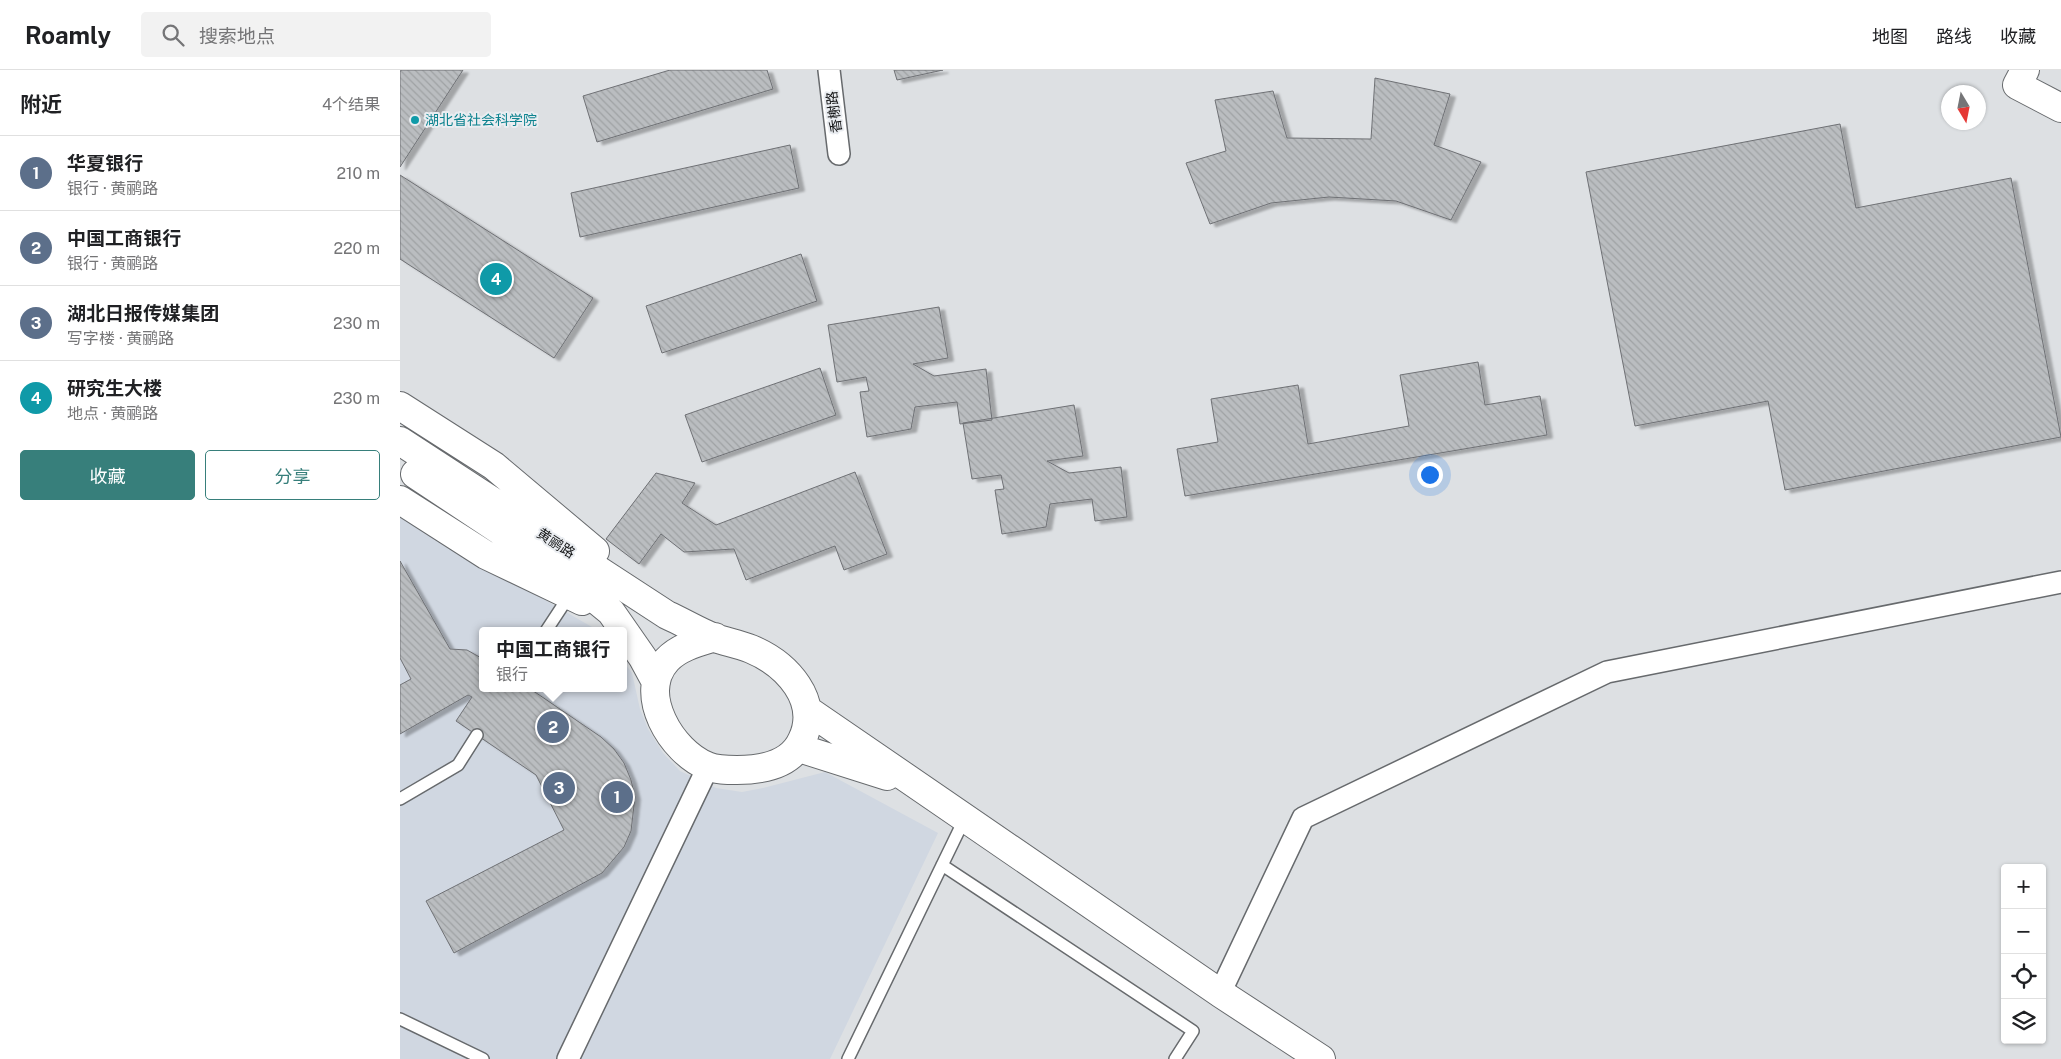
<!DOCTYPE html>
<html lang="zh">
<head>
<meta charset="utf-8">
<style>
  body { margin:0; font-family:"Public Sans","Noto Sans SC",sans-serif; background:#f2f2f2; color:#202124 }
  .controls { position:absolute; right:15px; bottom:15px; display:grid; overflow:hidden; border-radius:5px; box-shadow:0 1px 4px #0004 }
  .controls button { width:45px; height:45px; display:grid; place-items:center; padding:0; border:0; border-bottom:1px solid #e0e0e0; background:#fff; color:#202124; font:25px sans-serif }
  .compass { position:absolute; left:1541px; top:15px; width:45px; height:45px; border-radius:50%; background:#fff; box-shadow:0 1px 4px #0004; rotate:170deg }
  .you { position:absolute; left:1029px; top:404px; width:18px; height:18px; margin:-12px; border:4px solid #fff; border-radius:50%; background:#1a73e8; box-shadow:0 0 0 8px #1a73e833 }
  .badge { display:grid; place-items:center; width:32px; height:32px; border-radius:50%; background:#377f7b; color:#fff; font-size:16px; font-weight:700 }
  .pin { position:absolute; translate:-50% -50%; border:2px solid #fff; box-shadow:0 1px 5px #0006 }
  .popup { position:absolute; left:79px; top:557px; width:148px; height:65px; box-sizing:border-box; display:grid; place-content:center; border-radius:5px; background:#fff; filter:drop-shadow(0 1px 4px #0005); font-size:16px; white-space:nowrap; color:#757577 }
  .popup b { font-size:19px; color:#202124 }
  .popup::after { content:''; position:absolute; left:50%; top:100%; margin-left:-10px; border:10px solid transparent; border-top-color:#fff }
  .list { margin:0; padding:0; list-style:none }
  h2 { display:flex; justify-content:space-between; align-items:center; height:65px; margin:0; padding:0 20px; font-size:21px }
  h2 small { font-size:16px; font-weight:400; color:#757577 }
  .list li { display:grid; grid-template-columns:32px 1fr auto; gap:15px; align-items:center; box-sizing:border-box; height:75px; padding:0 20px; border-top:1px solid #e0e0e0 }
  .list b { display:block; font-size:19px; white-space:nowrap }
  .list p { margin:0; font-size:16px; white-space:nowrap; color:#757577 }
  .list em { font-size:16px; font-style:normal; color:#757577 }
  .actions { display:flex; gap:10px; padding:15px 20px }
  .actions a { flex:1; padding:11px 0; border:1px solid #377f7b; border-radius:5px; text-align:center; font-size:18px; color:#377f7b }
  .actions .main { background:#377f7b; color:#fff }
  .icon { flex:none; width:28px; height:28px; fill:none; stroke:currentColor; stroke-width:2; stroke-linecap:round; stroke-linejoin:round }
  .map { position:relative; flex:none; width:1661px; height:989px; overflow:hidden }
  header { display:flex; align-items:center; gap:30px; box-sizing:border-box; height:70px; padding:0 25px; background:#fff; border-bottom:1px solid #e0e0e0 }
  header strong { font-size:24px }
  nav { display:flex; gap:28px; margin-inline-start:auto; font-size:18px }
  .search { width:350px; height:45px; background:#f2f2f2; display:flex; align-items:center; gap:12px; box-sizing:border-box; padding:0 18px; border-radius:5px; color:#757577; font-size:19px }
  main { display:flex }
  aside { flex:1; background:#fff }
  .map>svg:first-child { display:block }
  .built { fill:#d0d7e1 }
  .building { fill:url(#building-back-hatch); stroke:#6f7175; filter:url(#shadow) }
  .lines { fill:none; stroke-linecap:round; stroke-linejoin:round }
  .lane-casing { stroke:#676a6d; stroke-width:14 }
  .street-casing { stroke:#676a6d; stroke-width:24 }
  .secondary-casing { stroke:#676a6d; stroke-width:30 }
  .lane { stroke:#fff; stroke-width:11 }
  .street { stroke:#fff; stroke-width:21 }
  .secondary { stroke:#fff; stroke-width:28 }
  .culture-dot { fill:#0f9aa8; stroke:#eaedf1; stroke-width:2 }
  .labels { text-anchor:middle; dominant-baseline:central; stroke-width:4; stroke-linejoin:round; paint-order:stroke }
  .street-label { font-size:14px; fill:#131415; stroke:#eaedf1 }
  .culture-label { font-size:14px; fill:#0d838f; stroke:#eaedf1; text-anchor:start }
</style>
</head>
<body>
<header>
<strong>Roamly</strong>
<div class="search"><svg class="icon" aria-label="search" viewBox="0 0 24 24"><circle cx="10" cy="10" r="6"/><path d="M15 15l6 6"/></svg>搜索地点</div>
<nav><a>地图</a><a>路线</a><a>收藏</a></nav>
</header>
<main>
<aside>
<h2>附近<small>4个结果</small></h2>
<ul class="list">
<li><span class="badge" style="background:#5c6f8a">1</span><div><b>华夏银行</b><p>银行 · 黄鹂路</p></div><em>210 m</em></li>
<li><span class="badge" style="background:#5c6f8a">2</span><div><b>中国工商银行</b><p>银行 · 黄鹂路</p></div><em>220 m</em></li>
<li><span class="badge" style="background:#5c6f8a">3</span><div><b>湖北日报传媒集团</b><p>写字楼 · 黄鹂路</p></div><em>230 m</em></li>
<li><span class="badge" style="background:#0f9aa8">4</span><div><b>研究生大楼</b><p>地点 · 黄鹂路</p></div><em>230 m</em></li>
</ul>
<div class="actions"><a class="main">收藏</a><a>分享</a></div>
</aside>
<div class="map">
<svg width="1661" height="989" viewBox="0 0 1661 989">
  <defs>
    <pattern id="building-back-hatch" width="6" height="6" patternUnits="userSpaceOnUse" patternTransform="scale(1.25)"><rect width="6" height="6" fill="#babdc0"/><path d="M-1 5l2 2M0 0l6 6M5-1l2 2" fill="none" stroke="#9fa2a4"/></pattern>
    <filter id="shadow"><feDropShadow dx="5.5" dy="3" stdDeviation="1" flood-color="#0004"/></filter>
  </defs>
  <rect width="100%" height="100%" fill="#dde0e3"/>
  <path class="built" d="M0,447L199,561H83V618H223V591L232,603L240,639L248,659L263,683L280,701L316,718L342,722L363,718L425,702L538,763L430,989H0Z"/>
  <path class="building" d="M1,0H63L0,97V2Z
    M270,0H367L373,19L197,72L183,26Z
    M494,0H543L497,10Z
    M975,8L1050,24L1034,75L1081,92L1051,150L996,131L929,127L871,133L810,154L786,93L826,81L815,30L873,21L887,68L971,69Z
    M1440,54L1456,138L1611,108L1661,367L1385,420L1368,331L1235,356L1186,102Z
    M390,75L399,118L180,167L171,123Z
    M0,105L193,228L154,288L0,189Z
    M401,184L417,231L262,283L246,236Z
    M539,237L548,288L513,294L534,306L586,299L592,350L560,354L557,332L515,337L511,359L467,367L460,322L469,321L466,307L437,312L428,255Z
    M1078,292L1085,335L1140,326L1147,365L785,426L777,379L818,372L811,329L898,315L908,374L1009,356L1000,305Z
    M420,298L436,345L302,392L285,345Z
    M674,335L683,386L647,391L669,403L721,397L727,447L695,451L692,429L650,434L646,457L602,464L595,420L604,419L601,405L572,409L563,353Z
    M455,402L487,484L444,500L435,476L346,510L334,479L284,482L261,464L239,494L206,469L256,403L295,413L282,433L316,455Z
    M0,491L50,579L67,580L83,589V618H129L201,667L214,679L224,693L231,710L235,727L231,761L224,777L202,803L54,883L26,831L164,760L136,705L56,651L72,627L68,625L0,664V615L11,609L0,588Z"/>
  <g class="lines">
    <defs>
      <path id="lane" d="M146,561L169,526
        M0,729L58,695L77,665
        M542,795L793,961L775,989
        M0,949L83,989
        M448,989L564,750"/>
      <path id="street" d="M429,0L439,84
        M820,923L903,748L1207,602L1661,512
        M168,989L308,697"/>
      <path id="secondary" d="M1625,0L1617,15L1661,38
        M0,336L94,396L195,481
        M0,371L267,545C283,552 299,562 315,568C327,572 339,574 351,579C387,594 421,631 402,670C391,695 361,700 337,700C327,700 316,700 307,696C272,682 236,624 267,590C279,577 299,572 315,567
        M15,404L161,501L211,542L243,588L256,612
        M0,430L86,485L182,531
        M409,641L820,923L921,989
        M399,678L487,706"/>
    </defs>
    <use href="#lane" class="lane-casing"/>
    <use href="#street" class="street-casing"/>
    <use href="#secondary" class="secondary-casing"/>
    <use href="#lane" class="lane"/>
    <use href="#street" class="street"/>
    <use href="#secondary" class="secondary"/>
  </g>
  <circle class="culture-dot" cx="15" cy="50" r="5"/>
  <g class="labels">
    <g class="street-label">
      <text transform="translate(434 42) rotate(-97)">香榭路</text>
      <text transform="translate(156 473) rotate(33)">黄鹂路</text>
    </g>
    <g class="culture-label">
      <text x="25" y="50">湖北省社会科学院</text>
    </g>
  </g>
</svg>
<div class="controls">
<button>+</button>
<button>−</button>
<button><svg class="icon" aria-label="locate" viewBox="0 0 24 24"><circle cx="12" cy="12" r="6"/><path d="M12 2v4M12 18v4M2 12h4M18 12h4"/></svg></button>
<button><svg class="icon" aria-label="layers" viewBox="0 0 24 24"><path d="M12 4l9 5-9 5-9-5zM3 14l9 5 9-5"/></svg></button>
</div>
<svg class="compass" viewBox="-18 -18 36 36"><path d="M0-13l5 13h-10z" fill="#e53935"/><path d="M0 13l5-13h-10z" fill="#757577"/></svg>
<div class="you"></div>
<div class="pin badge" style="left:217px;top:727px;background:#5c6f8a">1</div>
<div class="pin badge" style="left:153px;top:657px;background:#5c6f8a">2</div>
<div class="popup"><b>中国工商银行</b>银行</div>
<div class="pin badge" style="left:159px;top:718px;background:#5c6f8a">3</div>
<div class="pin badge" style="left:96px;top:209px;background:#0f9aa8">4</div>
</div>
</main>
</body>
</html>
